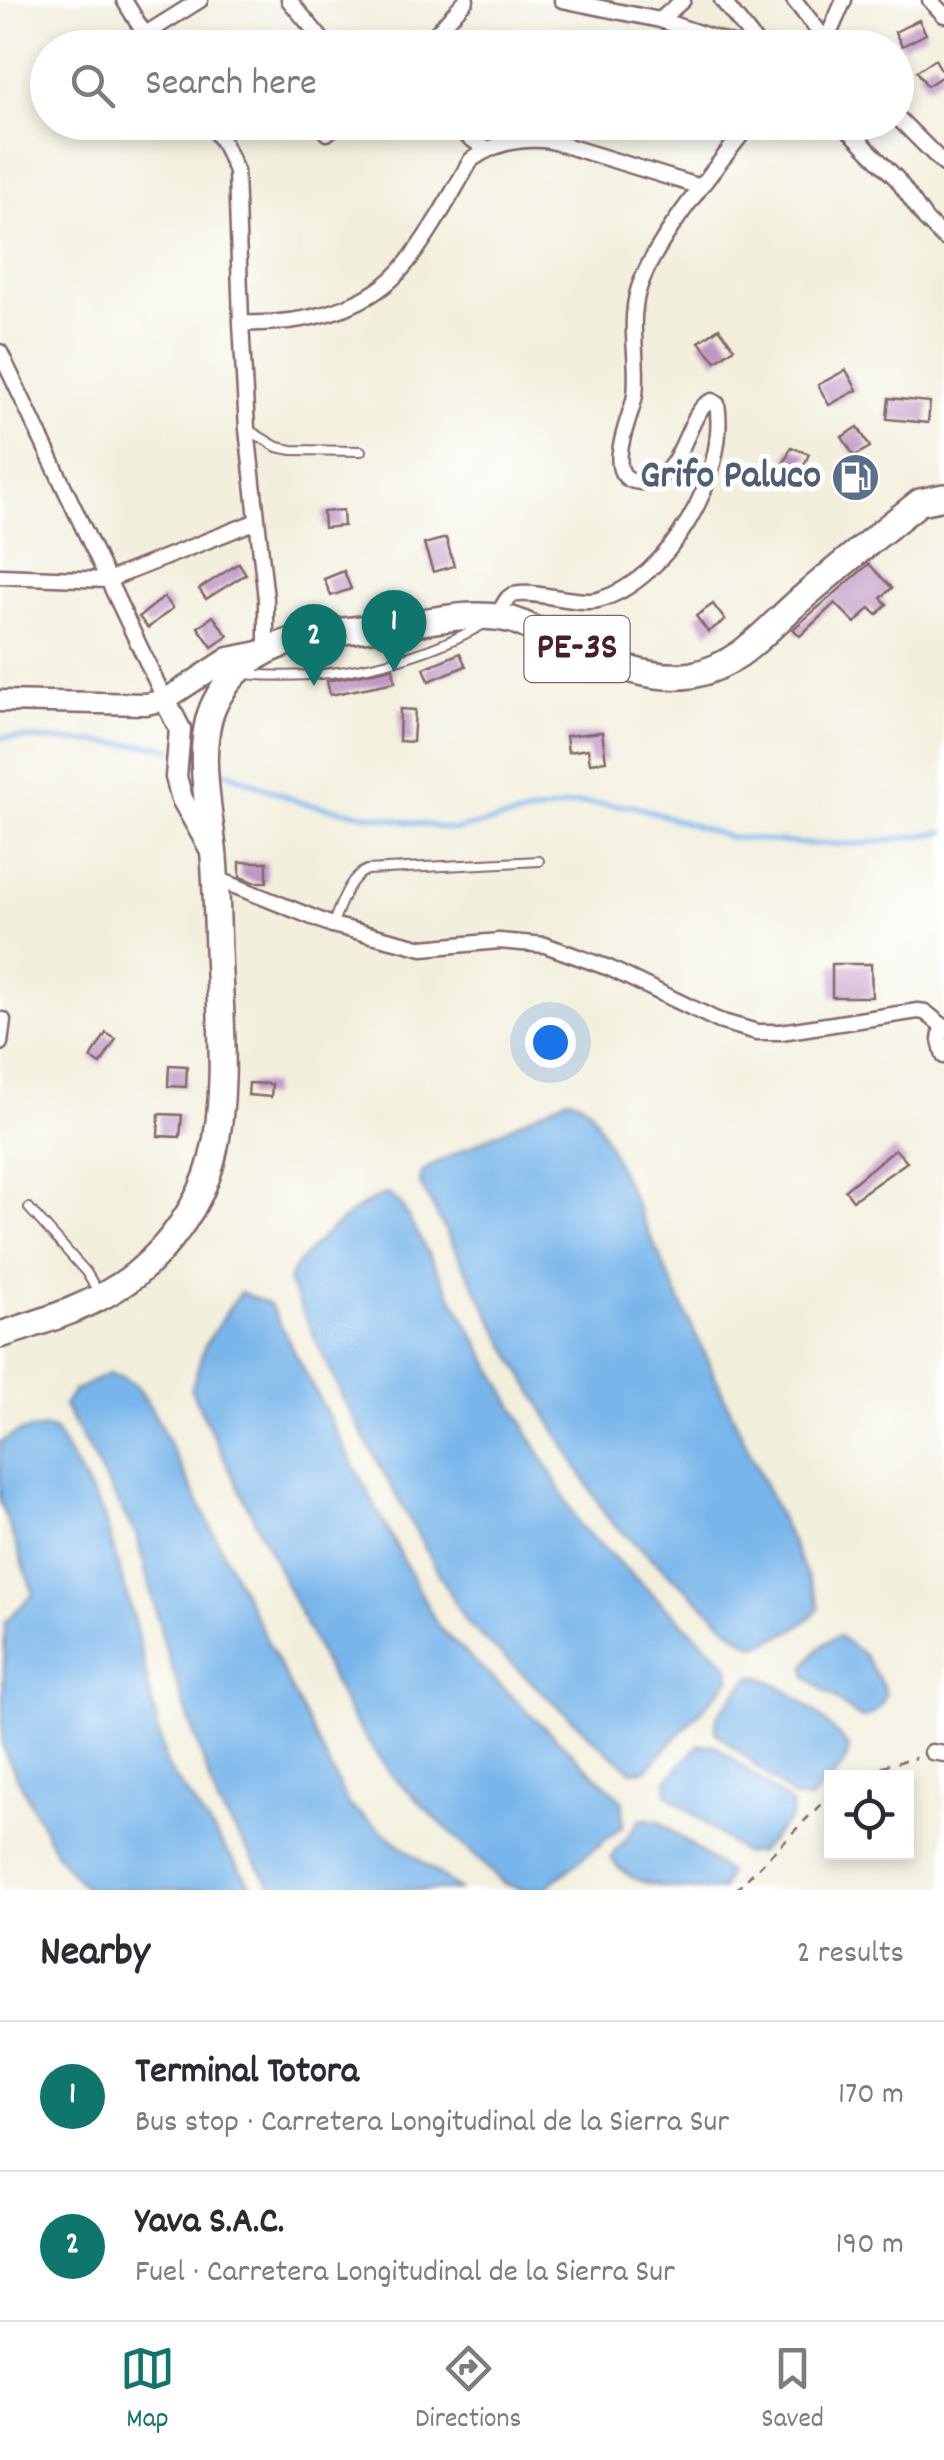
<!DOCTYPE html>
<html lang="en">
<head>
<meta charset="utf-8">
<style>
  body { margin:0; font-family:Dekko,sans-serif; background:#f2f2f3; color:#2b2b33 }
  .controls { position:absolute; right:30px; bottom:30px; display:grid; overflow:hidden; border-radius:0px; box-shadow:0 5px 15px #0003 }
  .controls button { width:90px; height:90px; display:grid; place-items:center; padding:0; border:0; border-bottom:2px solid #e1e1e2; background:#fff; color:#2b2b33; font:50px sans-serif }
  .you { position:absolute; left:550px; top:1042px; width:35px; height:35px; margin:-25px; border:8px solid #fff; border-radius:50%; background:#1a73e8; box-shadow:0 0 0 15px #1a73e833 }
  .badge { display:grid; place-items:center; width:65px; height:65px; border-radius:50%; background:#0f766e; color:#fff; font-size:32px; font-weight:700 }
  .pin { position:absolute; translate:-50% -82px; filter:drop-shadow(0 2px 5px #0008) }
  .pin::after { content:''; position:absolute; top:52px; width:35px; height:30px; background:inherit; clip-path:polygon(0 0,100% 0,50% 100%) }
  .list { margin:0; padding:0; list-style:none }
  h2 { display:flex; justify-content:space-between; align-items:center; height:130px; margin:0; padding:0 40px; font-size:42px }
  h2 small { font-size:32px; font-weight:400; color:#7c7c81 }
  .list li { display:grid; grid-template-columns:65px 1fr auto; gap:30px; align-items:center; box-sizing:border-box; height:150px; padding:0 40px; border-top:2px solid #e1e1e2 }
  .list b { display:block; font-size:38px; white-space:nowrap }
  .list p { margin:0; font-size:32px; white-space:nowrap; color:#7c7c81 }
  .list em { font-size:32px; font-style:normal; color:#7c7c81 }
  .icon { flex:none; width:55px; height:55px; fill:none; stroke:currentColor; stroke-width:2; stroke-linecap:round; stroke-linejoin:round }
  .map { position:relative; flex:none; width:944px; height:1890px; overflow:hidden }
  .search { position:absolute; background:#fff; box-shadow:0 5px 15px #0003; left:30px; right:30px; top:30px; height:110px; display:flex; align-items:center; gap:25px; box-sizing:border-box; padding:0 35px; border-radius:55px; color:#7c7c81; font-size:38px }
  .sheet { height:430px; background:#fff }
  nav { display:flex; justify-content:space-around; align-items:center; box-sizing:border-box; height:140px; border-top:2px solid #e1e1e2; background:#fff; font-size:28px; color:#7c7c81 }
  nav a { display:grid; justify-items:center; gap:5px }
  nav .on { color:#0f766e }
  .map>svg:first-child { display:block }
  .water { fill:#77b5ea; stroke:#606a8a; stroke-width:2.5 }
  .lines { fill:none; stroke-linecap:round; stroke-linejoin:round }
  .stream { stroke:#77b5ea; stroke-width:5 }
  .building { fill:#bf97c4 }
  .lane-casing { stroke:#856869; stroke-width:12 }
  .street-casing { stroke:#856869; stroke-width:19 }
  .secondary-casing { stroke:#856869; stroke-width:25 }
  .highway-casing { stroke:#856869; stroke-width:30 }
  .path { stroke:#856869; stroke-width:2.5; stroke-dasharray:8 8; stroke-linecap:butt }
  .lane { stroke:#fff; stroke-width:8 }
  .street { stroke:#fff; stroke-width:14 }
  .secondary { stroke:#fff; stroke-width:20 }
  .highway { stroke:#fff; stroke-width:25 }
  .labels { text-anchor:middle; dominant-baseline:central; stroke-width:10; stroke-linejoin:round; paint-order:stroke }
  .shield { fill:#fff; stroke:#80626b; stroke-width:2.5 }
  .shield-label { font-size:38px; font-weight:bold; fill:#4a1f2b }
  .service-label { font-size:40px; font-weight:bold; fill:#4e5e75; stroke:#fff; text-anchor:end }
</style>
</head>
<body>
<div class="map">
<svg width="944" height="1890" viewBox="0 0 944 1890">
  <rect width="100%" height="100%" fill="#fff"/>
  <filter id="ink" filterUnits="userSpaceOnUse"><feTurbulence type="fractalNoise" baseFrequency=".01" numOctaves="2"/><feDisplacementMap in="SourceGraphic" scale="20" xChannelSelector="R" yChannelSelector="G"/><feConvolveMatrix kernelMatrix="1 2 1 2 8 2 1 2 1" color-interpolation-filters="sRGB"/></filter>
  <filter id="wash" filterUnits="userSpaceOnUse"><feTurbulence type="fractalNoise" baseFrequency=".0048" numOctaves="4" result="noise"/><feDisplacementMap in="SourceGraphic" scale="40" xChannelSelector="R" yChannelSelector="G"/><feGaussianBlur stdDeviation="2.25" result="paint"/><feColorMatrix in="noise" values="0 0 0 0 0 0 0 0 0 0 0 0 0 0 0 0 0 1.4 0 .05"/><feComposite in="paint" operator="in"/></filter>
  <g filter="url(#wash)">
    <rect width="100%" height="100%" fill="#f2efdc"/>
    <path class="water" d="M568,1098C590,1099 596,1122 606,1140L817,1598L819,1608C812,1621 768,1647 752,1644C747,1642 742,1638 737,1635L608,1519L510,1353L420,1183L422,1173L434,1164Z
      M388,1194L401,1205L581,1527L729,1666L730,1679L646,1770L632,1771L608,1752L465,1621L345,1402L288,1281C296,1256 363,1197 388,1194Z
      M240,1292L270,1305L439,1628L623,1801V1826L543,1890H522L503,1883L393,1777L349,1714L191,1390L205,1345Z
      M108,1374C140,1379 144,1397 159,1423L349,1806L459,1890H274L218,1805L164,1644L137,1537L64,1406L74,1391Z
      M46,1428L55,1431L103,1514L133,1616L166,1765L255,1890H86L57,1855L2,1747L5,1622L34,1594L0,1501V1442L19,1432Z
      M839,1636L864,1655L885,1690C886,1703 874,1717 860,1718L807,1677L805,1667C813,1655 824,1640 839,1636Z
      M751,1676C780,1676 832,1726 849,1748C846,1773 825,1783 810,1800L794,1798L715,1731L718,1714Z
      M699,1745H715L792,1805L791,1818L758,1853H743L667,1794V1780Z
      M642,1818L659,1821L728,1873L722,1890C682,1890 631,1890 611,1858Z"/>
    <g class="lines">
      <path class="stream" d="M0,737L161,746L171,749
        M214,767L302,803L454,830L580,803L634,806L729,837L805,844H861L944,832"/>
    </g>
    <g id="blocks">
      <path class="building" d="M919,20L926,34L902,46L895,32Z
        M935,59L944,75L927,86L917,71Z
        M719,328L734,348L716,361L699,342Z
        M846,370L857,390L829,405L818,385Z
        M889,398L930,402L928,423L887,419Z
        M858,427L870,447L854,456L842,437Z
        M791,447L809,454L800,474L783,466Z
        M861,461L873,485L851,496L839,472Z
        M343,510L344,526L324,528L323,512Z
        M446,538L454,566L433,572L424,544Z
        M239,563L246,574L206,599L199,589Z
        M869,564L892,588L881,598L887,604L877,615L870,608L855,623L835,603L800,636L793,629Z
        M344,571L351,589L331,596L324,579Z
        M164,597L173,608L148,628L139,617Z
        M713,604L725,620L708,632L696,616Z
        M213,616L228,636L212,647L198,627Z
        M460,653L466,666L429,681L424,668Z
        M393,668L395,682L330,695L327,681Z
        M400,709L415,710L413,742L399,741Z
        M602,732L606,761L590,763L588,749L568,752L566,736Z
        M240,862H267V882H254L240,877Z
        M832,964H871L872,997H832Z
        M106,1033L116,1039L101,1064L91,1058Z
        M169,1065L187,1066L186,1087L168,1086Z
        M249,1083L272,1084L271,1097L248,1095Z
        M159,1114L182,1115L180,1137L158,1136Z
        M895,1149L907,1162L853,1200L845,1190Z"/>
    </g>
  </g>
  <g filter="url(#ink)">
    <use href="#blocks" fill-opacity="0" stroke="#856869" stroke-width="2.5"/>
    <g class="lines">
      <defs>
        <path id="lane" d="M247,429L277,447L292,450L361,451
          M247,674C326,682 415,663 484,624
          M332,925C340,907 348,877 367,870L539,861
          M29,1208L86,1272L99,1293"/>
        <path id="street" d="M124,0L153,48
          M289,0L329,48
          M562,0L660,20L744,48
          M722,0L760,48
          M794,0L832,48
          M930,0L944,15
          M660,20L683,0
          M144,35L200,0
          M826,41L844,0
          M423,48L466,0
          M896,116L944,164
          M208,122L224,144L236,171L241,323C295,325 361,313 399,272C423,246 453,192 471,160C495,142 521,137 551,141L701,187
          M447,122L486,149
          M841,122L897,179L925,219L944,238
          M327,133L340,122
          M241,323L247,429L266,599V651
          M0,352L165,700
          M0,576L108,580L257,521
          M496,617C500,612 504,603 508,598C521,585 576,606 598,600C668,581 729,474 717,404L712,401C685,409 686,483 640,482C598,480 633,414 635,395C639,362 629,329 637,295C649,245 719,165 751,122
          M215,878L332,925L423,948L499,941L545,945L609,968L719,1021L757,1032H781L918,1011L925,1012L944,1027
          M942,1025L940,1040L944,1056
          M0,1043L3,1020
          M932,1752L944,1754"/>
        <path id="secondary" d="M165,700L180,729L176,777L182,799L209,847
          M0,701L146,704L165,700L229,658L259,652"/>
        <path id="highway" d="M0,1335C45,1321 97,1305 135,1275C169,1247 201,1204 212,1160C227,1100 222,1036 219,974C217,935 217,896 214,857C210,812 194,745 215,703C250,631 333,633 400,625C436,621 471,611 508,619C520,621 532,629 544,634C589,654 641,683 692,675C739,666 765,631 799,601C838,567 879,534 920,502L944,497"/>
      </defs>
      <use href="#lane" class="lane-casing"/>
      <use href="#street" class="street-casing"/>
      <use href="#secondary" class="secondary-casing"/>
      <use href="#highway" class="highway-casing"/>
      <path class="path" d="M852,1778L874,1768L916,1758
        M736,1890L832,1793"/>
      <use href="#lane" class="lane"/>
      <use href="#street" class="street"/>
      <use href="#secondary" class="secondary"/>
      <use href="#highway" class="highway"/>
    </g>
  </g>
  <defs>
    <symbol id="fuel-disc" viewBox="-11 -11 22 22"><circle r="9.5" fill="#5c6f8a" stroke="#fff"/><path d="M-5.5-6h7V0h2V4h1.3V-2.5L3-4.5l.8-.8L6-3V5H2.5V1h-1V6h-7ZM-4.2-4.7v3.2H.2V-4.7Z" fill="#fff"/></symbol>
  </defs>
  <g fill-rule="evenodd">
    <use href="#fuel-disc" x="828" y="450" width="55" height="55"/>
  </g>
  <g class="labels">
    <rect class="shield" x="524.5" y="616" width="105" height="66" rx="8"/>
    <g class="shield-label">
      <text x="577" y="649">PE-3S</text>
    </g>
    <g class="service-label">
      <text x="821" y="478">Grifo Paluco</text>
    </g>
  </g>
</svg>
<div class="controls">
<button><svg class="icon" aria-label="locate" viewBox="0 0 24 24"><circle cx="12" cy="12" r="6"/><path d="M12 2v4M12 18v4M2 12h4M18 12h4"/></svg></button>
</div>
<div class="you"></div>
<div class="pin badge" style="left:394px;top:672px">1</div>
<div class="pin badge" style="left:314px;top:686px">2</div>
<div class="search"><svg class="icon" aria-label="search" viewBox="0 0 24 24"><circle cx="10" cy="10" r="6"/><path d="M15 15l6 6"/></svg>Search here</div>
</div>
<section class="sheet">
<h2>Nearby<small>2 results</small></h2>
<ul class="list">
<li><span class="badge">1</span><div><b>Terminal Totora</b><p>Bus stop · Carretera Longitudinal de la Sierra Sur</p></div><em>170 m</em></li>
<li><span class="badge">2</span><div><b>Yava S.A.C.</b><p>Fuel · Carretera Longitudinal de la Sierra Sur</p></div><em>190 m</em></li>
</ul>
</section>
<nav>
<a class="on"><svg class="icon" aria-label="map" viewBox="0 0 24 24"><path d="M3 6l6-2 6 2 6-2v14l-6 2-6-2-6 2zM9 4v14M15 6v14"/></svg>Map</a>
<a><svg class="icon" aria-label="directions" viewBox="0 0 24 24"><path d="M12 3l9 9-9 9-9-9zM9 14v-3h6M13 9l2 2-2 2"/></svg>Directions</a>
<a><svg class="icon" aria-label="saved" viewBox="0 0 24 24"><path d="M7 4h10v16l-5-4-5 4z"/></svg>Saved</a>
</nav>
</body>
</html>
